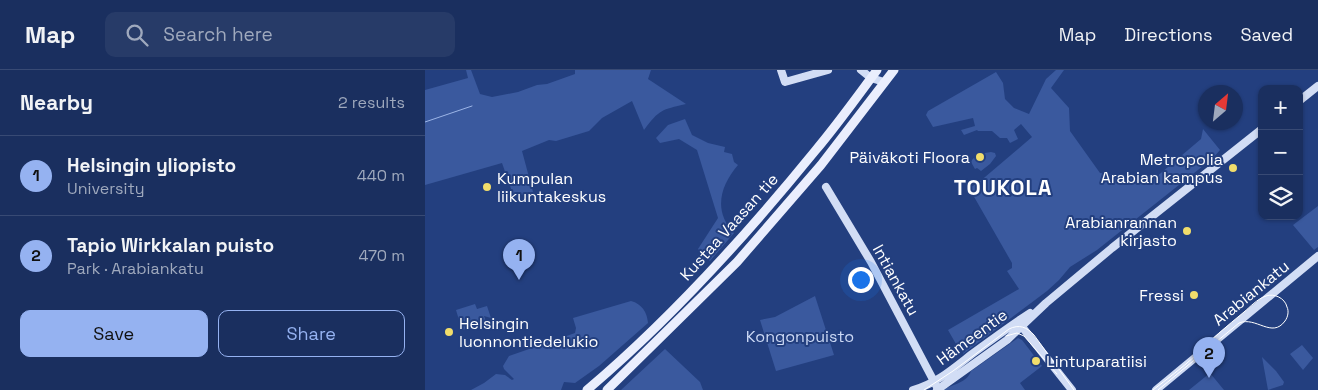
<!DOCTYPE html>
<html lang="en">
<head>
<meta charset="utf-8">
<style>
  body { margin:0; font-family:"Space Grotesk",sans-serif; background:#273b68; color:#f1f3f6 }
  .controls { position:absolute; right:15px; top:15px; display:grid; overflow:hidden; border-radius:10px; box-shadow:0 1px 4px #0004 }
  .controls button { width:45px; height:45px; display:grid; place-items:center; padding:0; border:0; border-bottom:1px solid #384a74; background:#1a2f5f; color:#f1f3f6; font:25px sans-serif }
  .compass { position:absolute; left:773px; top:15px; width:45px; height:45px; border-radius:50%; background:#1a2f5f; box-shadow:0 1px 4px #0004; rotate:28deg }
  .you { position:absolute; left:435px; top:209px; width:18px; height:18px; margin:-12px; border:4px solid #fff; border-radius:50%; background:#1a73e8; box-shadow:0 0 0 8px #1a73e833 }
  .badge { display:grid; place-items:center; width:32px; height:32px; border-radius:50%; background:#95b2f1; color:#111; font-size:16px; font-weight:700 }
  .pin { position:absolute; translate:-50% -41px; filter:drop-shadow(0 1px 2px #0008) }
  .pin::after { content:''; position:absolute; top:26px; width:18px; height:15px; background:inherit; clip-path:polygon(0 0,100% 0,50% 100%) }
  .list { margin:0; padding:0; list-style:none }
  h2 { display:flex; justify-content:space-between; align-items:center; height:65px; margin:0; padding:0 20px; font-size:21px }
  h2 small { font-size:16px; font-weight:400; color:#9fa9bd }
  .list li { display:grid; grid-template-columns:32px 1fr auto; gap:15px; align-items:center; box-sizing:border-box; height:80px; padding:0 20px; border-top:1px solid #384a74 }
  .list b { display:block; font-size:19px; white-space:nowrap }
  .list p { margin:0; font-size:16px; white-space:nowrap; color:#9fa9bd }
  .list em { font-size:16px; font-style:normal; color:#9fa9bd }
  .actions { display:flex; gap:10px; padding:15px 20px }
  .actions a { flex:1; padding:11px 0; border:1px solid #95b2f1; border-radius:10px; text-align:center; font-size:18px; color:#95b2f1 }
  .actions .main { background:#95b2f1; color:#111 }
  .icon { flex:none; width:28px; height:28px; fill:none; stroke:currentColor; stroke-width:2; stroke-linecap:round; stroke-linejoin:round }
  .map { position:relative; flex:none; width:893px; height:320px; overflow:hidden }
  header { display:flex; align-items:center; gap:30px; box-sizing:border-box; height:70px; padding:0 25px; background:#1a2f5f; border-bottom:1px solid #384a74 }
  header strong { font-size:24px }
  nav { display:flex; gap:28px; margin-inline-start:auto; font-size:18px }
  .search { width:350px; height:45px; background:#273b68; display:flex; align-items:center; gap:12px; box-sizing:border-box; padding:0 18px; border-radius:10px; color:#9fa9bd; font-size:19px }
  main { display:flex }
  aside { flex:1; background:#1a2f5f }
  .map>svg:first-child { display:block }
  .green { fill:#3a599e }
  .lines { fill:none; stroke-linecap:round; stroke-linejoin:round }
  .stream { stroke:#9cb5e7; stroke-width:1 }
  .secondary { stroke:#d2ddf5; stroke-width:8 }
  .primary { stroke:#eaeefd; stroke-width:9 }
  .tram { stroke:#fff; stroke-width:1 }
  .poi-dot { fill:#f1dd6b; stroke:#233f7f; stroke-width:2 }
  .labels { text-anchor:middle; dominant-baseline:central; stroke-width:4; stroke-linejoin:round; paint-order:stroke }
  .poi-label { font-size:16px; fill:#fff; stroke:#233f7f; text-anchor:end }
  .street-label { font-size:16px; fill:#fff; stroke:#233f7f }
  .park-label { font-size:16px; fill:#ccd9f5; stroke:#233f7f }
  .district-label { font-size:21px; font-weight:bold; letter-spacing:1px; fill:#fff; stroke:#233f7f }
</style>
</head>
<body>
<header>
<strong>Map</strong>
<div class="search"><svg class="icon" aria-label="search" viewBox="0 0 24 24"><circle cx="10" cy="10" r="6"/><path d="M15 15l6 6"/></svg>Search here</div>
<nav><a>Map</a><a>Directions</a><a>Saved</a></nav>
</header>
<main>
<aside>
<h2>Nearby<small>2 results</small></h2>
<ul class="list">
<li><span class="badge">1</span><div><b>Helsingin yliopisto</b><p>University</p></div><em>440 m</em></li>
<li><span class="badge">2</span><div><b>Tapio Wirkkalan puisto</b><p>Park · Arabiankatu</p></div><em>470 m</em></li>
</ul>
<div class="actions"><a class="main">Save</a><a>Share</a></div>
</aside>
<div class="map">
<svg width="893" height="320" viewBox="0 0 893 320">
  <rect width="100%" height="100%" fill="#233f7f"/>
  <path class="green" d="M41,0H46L55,24L67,27L93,22L112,15L122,14L150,4V0H226L223,9L261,34C236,40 235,39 219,60L207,31L177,48L164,61L131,71L124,70L97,81L108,122L89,127L77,93L0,115V20L43,8Z
    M631,0H639L626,18L644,38L645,61L675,103L730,108L776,69L778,59L795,80L788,88L672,180L645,197L634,210L622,221L538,284L539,279L531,274L523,260L594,219L582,201L587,198V193L544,118L553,113L607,67L596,54L589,60L593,69L585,73L582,68H575L567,61H553L552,60L539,65L536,60L550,56L548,48L508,57L501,45L503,41L571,2L578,13L580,29L589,38L604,44L621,9Z
    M260,49L267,65L283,73L300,77L299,82L307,84L309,92L313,95C295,116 288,141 309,163L285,191L273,179L293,148L272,80L254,69L235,73L231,68L243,55Z
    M566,82L570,83L571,86L565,94L556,101L552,98L550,99L546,92C549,85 558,83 566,82Z
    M893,136V177L889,180L868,155Z
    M390,226L409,285L351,301L335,250L350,247Z
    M206,231C217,234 222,242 223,253L174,296L150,313L139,312L136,320H46L59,313L71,304L80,305L87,310L89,309L79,299L78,296L84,286L150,263L151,258L148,248Z
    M50,234L52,239L62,236L66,248L59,246L62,254L37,260L31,240Z
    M593,268L597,270L617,296L595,313L600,320H518C528,314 542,313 546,301Z
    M877,275L888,288L878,300L865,284Z
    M240,279L275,312L278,320H196Z
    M837,287L851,301L859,312L858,315L843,320Z
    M785,303L799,320H764Z"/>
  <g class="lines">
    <path class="stream" d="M0,52L47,36"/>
    <path class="secondary" d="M356,0L360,12L403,0
      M436,0L446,8L459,12
      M874,31L893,16
      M401,117L446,192L513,319
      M594,253L647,320
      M488,320C511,314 529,298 547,284C566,270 585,256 605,243
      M512,320L582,270L621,233L687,178L837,59
      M731,320L893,186"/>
    <path class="primary" d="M162,320C246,249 320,167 390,81C412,55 432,27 452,0
      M182,320L312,192L396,95L469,0"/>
    <path class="tram" d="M581,266L592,263L599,266L632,304
      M499,320L528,301L584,259C594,254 602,257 609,265L649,320
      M728,320C742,309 757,298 770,286C785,270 802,256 819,242C825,237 832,229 841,226C849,223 860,228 862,237C864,241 863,247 860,251C847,269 831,246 814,253L733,320"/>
  </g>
  <g class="poi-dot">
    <circle cx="555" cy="87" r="5"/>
    <circle cx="808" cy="98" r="5"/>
    <circle cx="62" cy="117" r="5"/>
    <circle cx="762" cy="161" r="5"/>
    <circle cx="769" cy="225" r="5"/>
    <circle cx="24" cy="262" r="5"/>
    <circle cx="611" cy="291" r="5"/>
  </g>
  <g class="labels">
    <g class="poi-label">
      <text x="545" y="87">Päiväkoti Floora</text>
      <text x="798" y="89">Metropolia<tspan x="798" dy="18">Arabian kampus</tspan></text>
      <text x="72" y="108" text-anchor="start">Kumpulan<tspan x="72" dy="18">liikuntakeskus</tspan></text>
      <text x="752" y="152">Arabianrannan<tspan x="752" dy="18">kirjasto</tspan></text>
      <text x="759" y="225">Fressi</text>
      <text x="34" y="253" text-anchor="start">Helsingin<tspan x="34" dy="18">luonnontiedelukio</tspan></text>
      <text x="621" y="291" text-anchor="start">Lintuparatiisi</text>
    </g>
    <g class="street-label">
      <text transform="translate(304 157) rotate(-48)">Kustaa Vaasan tie</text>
      <text transform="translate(471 210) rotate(61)">Intiankatu</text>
      <text transform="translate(826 223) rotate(-39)">Arabiankatu</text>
      <text transform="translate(547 267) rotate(-36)">Hämeentie</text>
    </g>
    <g class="park-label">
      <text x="375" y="266">Kongonpuisto</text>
    </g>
    <g class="district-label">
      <text x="578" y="117">TOUKOLA</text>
    </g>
  </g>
</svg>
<div class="controls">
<button>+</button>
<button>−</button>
<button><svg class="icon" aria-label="layers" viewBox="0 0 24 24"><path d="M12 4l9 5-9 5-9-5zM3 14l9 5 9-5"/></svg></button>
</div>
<svg class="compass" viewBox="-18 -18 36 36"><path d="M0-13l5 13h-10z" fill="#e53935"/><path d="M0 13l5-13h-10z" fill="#9fa9bd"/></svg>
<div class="you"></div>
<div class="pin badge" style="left:94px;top:210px">1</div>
<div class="pin badge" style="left:784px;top:308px">2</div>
</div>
</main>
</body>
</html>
